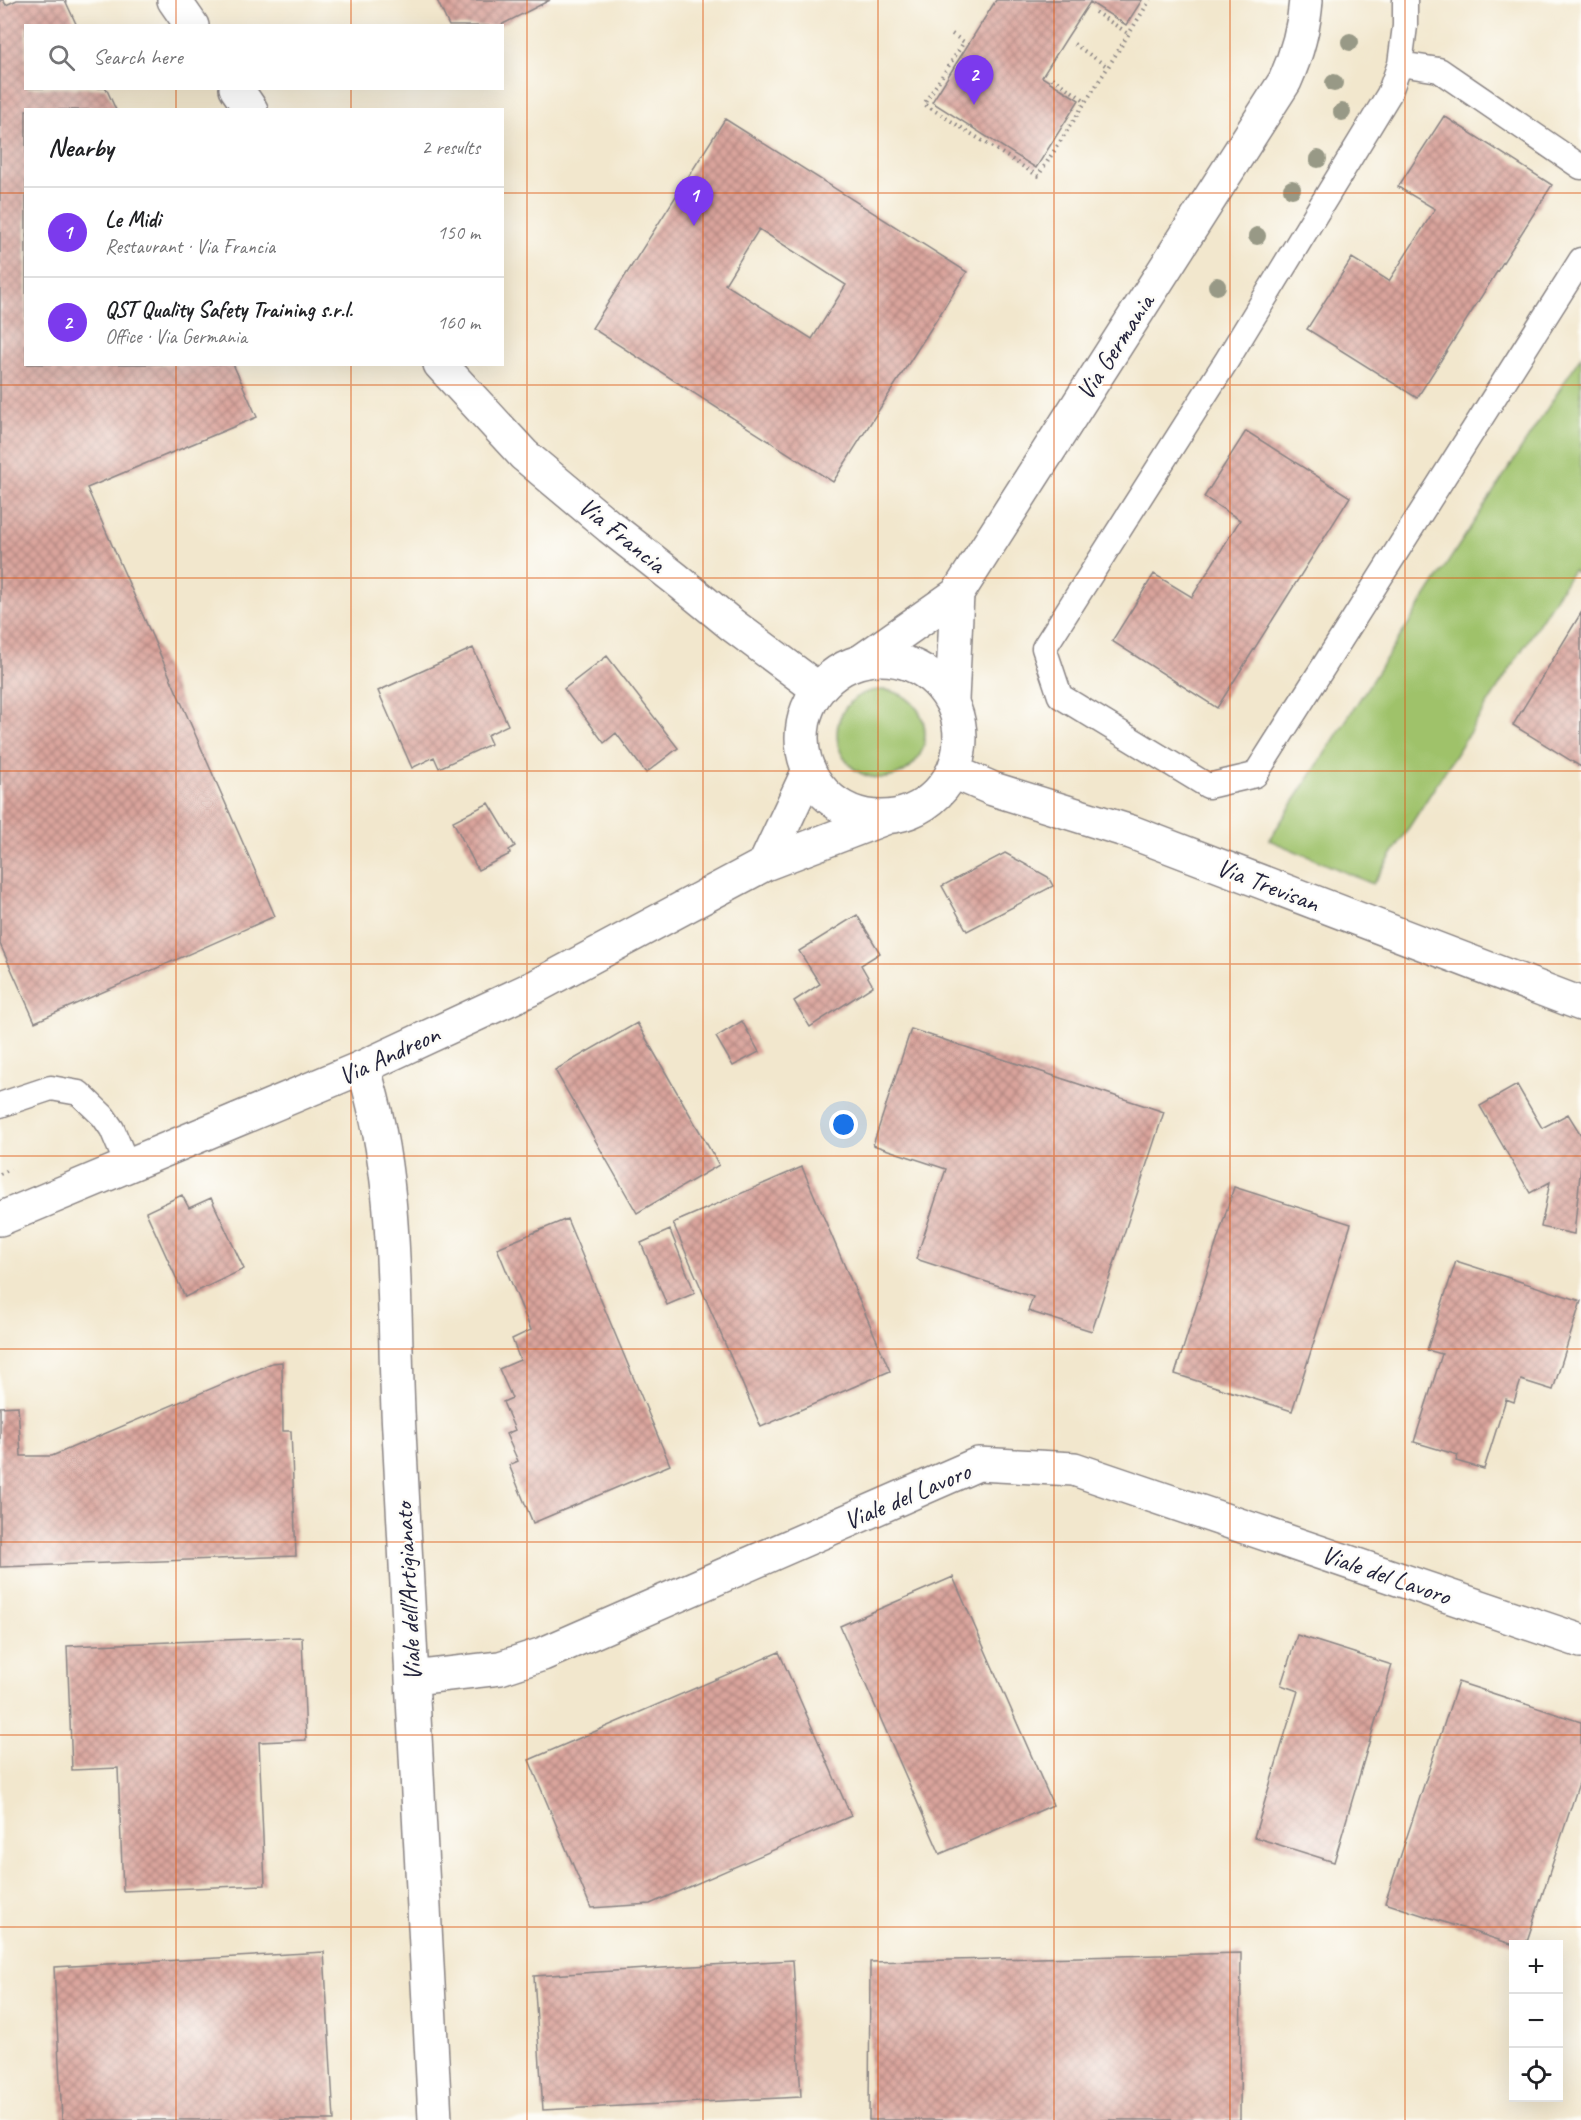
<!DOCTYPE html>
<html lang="en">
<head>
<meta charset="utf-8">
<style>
  body { margin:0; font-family:Caveat,sans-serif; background:#f6f6f6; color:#202124 }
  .controls { position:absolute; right:18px; bottom:18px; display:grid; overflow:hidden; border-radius:0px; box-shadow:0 6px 24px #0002 }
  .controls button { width:54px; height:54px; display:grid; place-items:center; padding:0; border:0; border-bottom:2px solid #e0e0e0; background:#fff; color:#202124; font:30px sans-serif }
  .you { position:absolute; left:844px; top:1125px; width:21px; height:21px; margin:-15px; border:4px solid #fff; border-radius:50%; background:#1a73e8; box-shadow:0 0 0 9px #1a73e833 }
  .badge { display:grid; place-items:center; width:39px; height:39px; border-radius:50%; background:#7c3aed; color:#fff; font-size:20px; font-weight:700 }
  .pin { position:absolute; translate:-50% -50px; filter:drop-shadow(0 2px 3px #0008) }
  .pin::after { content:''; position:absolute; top:32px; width:21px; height:18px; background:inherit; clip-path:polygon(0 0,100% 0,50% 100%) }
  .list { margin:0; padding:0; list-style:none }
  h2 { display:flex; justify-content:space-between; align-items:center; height:78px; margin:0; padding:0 24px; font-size:26px }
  h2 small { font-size:20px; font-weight:400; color:#757577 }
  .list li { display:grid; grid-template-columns:39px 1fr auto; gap:18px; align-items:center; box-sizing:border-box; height:90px; padding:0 24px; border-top:2px solid #e0e0e0 }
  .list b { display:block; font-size:22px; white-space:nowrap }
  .list p { margin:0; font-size:20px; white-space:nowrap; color:#757577 }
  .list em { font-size:20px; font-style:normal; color:#757577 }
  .icon { flex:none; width:33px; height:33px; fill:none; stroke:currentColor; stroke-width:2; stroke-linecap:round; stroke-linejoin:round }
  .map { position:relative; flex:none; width:1581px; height:2120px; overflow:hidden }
  .search { position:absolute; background:#fff; box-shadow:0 6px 24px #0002; left:24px; top:24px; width:480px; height:66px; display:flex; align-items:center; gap:15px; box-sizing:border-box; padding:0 21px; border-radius:0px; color:#757577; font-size:22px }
  .panel { position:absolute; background:#fff; box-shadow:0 6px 24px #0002; left:24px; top:108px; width:480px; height:258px; border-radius:0px }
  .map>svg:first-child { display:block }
  .green { fill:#9fc26b; stroke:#607253; stroke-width:1.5 }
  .building { fill:url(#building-cross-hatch); fill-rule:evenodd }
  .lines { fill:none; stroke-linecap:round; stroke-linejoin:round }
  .service-casing { stroke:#8a8484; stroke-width:27 }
  .minor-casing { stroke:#8a8484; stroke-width:36 }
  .tertiary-casing { stroke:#8a8484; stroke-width:36 }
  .secondary-casing { stroke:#8a8484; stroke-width:36 }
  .path { stroke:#8a8484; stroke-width:4; stroke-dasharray:1.5 4.5; stroke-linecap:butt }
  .service { stroke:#fff; stroke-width:24 }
  .minor { stroke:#fff; stroke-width:33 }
  .tertiary { stroke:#fff; stroke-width:33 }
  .secondary { stroke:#fff; stroke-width:33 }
  .tree { fill:#989986 }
  .grid { fill:none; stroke:#de560e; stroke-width:1.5; stroke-opacity:0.55 }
  .labels { text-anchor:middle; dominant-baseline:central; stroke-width:5; stroke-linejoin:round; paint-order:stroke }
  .street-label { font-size:26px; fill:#22223b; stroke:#fdfcf7 }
</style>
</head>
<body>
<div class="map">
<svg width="1581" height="2120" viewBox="0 0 1581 2120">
  <defs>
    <pattern id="building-cross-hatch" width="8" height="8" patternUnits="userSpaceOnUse" patternTransform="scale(1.5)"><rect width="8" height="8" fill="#daa49c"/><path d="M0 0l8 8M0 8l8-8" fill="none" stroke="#b08580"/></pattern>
  </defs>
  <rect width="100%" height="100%" fill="#fdfcf7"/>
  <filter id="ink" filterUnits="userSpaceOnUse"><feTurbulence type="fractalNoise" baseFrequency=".0167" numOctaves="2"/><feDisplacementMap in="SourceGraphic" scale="12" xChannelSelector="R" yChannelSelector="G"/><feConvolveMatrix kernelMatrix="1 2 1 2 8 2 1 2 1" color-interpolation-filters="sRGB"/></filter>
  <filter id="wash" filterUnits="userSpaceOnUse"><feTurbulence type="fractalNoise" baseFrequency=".008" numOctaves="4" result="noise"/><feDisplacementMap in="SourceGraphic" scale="24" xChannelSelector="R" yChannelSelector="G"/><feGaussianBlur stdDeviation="1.35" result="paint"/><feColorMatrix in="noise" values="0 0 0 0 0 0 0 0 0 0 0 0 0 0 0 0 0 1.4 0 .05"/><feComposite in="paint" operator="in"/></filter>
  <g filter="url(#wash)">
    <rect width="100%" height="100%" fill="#f2e7cd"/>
    <path class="green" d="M1581,356V576L1573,570L1373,884L1269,840Z
      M837 734a44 44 0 1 1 88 0a44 44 0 1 1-88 0Z"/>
    <g id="blocks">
      <path class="building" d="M0,0H3L6,5L17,0H65L77,26H26V88H106L116,110H26V364H233L257,417L87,488L275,916L35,1022L0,944Z
        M437,0H550L499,26H449Z
        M996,0H1142L1126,25L1090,2L1066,39L1042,77L1079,100L1036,168L932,102Z
        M1444,116L1552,185L1417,398L1307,329L1352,258L1389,281L1435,209L1398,187Z
        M725,119L967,272L833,482L592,328ZM759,229L846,285L812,339L725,284Z
        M1246,431L1350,497L1217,708L1112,641L1154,574L1192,597L1240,520L1204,497Z
        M1581,613V767L1513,725Z
        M473,648L508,725L487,735L491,744L439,768L434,757L412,768L378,691Z
        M607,656L678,748L646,773L616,733L604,743L564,689Z
        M489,803L515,846L509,850L510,854L478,870L453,821Z
        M1005,853L1048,877L1053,886L967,931L942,886Z
        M857,915L880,953L861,965L873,986L810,1027L794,1001L820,984L799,951Z
        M742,1021L759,1052L733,1066L716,1037Z
        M637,1023L719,1165L637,1213L555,1070Z
        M911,1029L1164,1112L1092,1331L1028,1311L1033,1297L916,1259L946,1169L873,1145Z
        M1517,1085L1542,1128L1568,1114L1581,1135V1165L1574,1234L1541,1227L1550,1182L1530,1193L1480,1106Z
        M802,1167L890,1371L761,1427L673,1223Z
        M1234,1187L1351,1224L1292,1411L1175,1374Z
        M182,1195L189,1208L211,1198L244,1269L185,1297L146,1212Z
        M567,1219L670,1465L533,1523L509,1465L518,1461L506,1434L515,1430L503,1402L512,1398L499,1369L520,1360L512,1339L531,1330L497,1248Z
        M670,1230L695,1293L667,1305L641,1243Z
        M1456,1261L1581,1301L1553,1390L1521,1380L1514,1402L1506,1399L1484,1469L1456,1461L1458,1455L1414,1442L1442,1354L1427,1350Z
        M282,1362L283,1431H291L296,1556L0,1567V1407L18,1406L21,1456H52L272,1363Z
        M953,1577L1053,1805L940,1854L840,1626Z
        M1297,1635L1392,1665L1334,1862L1254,1837L1298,1691L1281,1685Z
        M302,1637L306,1740L259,1742L265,1885L123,1891L118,1768L72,1770L67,1646Z
        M779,1652L851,1816L650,1904L591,1908L529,1760Z
        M1458,1682L1581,1722V1777L1526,1944L1514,1945L1385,1903Z
        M324,1952L334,2120H62L54,1967Z
        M1241,1953L1240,2120H869L870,1962Z
        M793,1960L801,2097L543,2110L534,1976Z"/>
    </g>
  </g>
  <g filter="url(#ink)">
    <use href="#blocks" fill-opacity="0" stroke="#8a8484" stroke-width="1.5"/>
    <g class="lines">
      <defs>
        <path id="service" d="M1400,64L1405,26V0
          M1581,167L1439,70L1400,64L1389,94L1227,360L1044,648L1060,696L1208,786L1255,775L1581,260
          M0,1105L51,1088L79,1093L103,1116L112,1129L128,1167"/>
        <path id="minor" d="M174,0L192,26
          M236,88L251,110
          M440,364L524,455L610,527L676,579L731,624L818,689
          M363,1067C401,1184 392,1310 399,1431C412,1660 424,1890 435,2120
          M413,1678L500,1668L543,1654L978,1464L1074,1469L1581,1641"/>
        <path id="tertiary" d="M863,660L957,594
          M952,700L957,594L1285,81C1297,54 1304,30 1306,0"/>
        <path id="secondary" d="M802 738a79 79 0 1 1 158 0a79 79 0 1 1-158 0Z
          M954,772L993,789L1131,832L1581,1004
          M765,864L809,770
          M0,1219L363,1067L535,987L765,864L885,818"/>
      </defs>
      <use href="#service" class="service-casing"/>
      <use href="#minor" class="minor-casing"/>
      <use href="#tertiary" class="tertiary-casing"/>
      <use href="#secondary" class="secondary-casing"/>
      <path class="path" d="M1095,12L1129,34
        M952,34L964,42L924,104L1038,176L1108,67
        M1074,44L1108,67L1150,0
        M1052,78L1086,101
        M0,1174L11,1169"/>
      <use href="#service" class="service"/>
      <use href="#minor" class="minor"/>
      <use href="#tertiary" class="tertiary"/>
      <use href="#secondary" class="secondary"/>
    </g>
    <g class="tree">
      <circle cx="1350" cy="42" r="9"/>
      <circle cx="1334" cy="83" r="9"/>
      <circle cx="1342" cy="112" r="9"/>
      <circle cx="1318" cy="159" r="9"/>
      <circle cx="1292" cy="189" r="9"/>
      <circle cx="1257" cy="236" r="9"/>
      <circle cx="1217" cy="286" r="9"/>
    </g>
  </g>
  <path class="grid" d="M176,0V26M351,0V26M527,0V2120M703,0V2120M878,0V2120M1054,0V2120M1230,0V2120M1405,0V2120M176,88V110M351,88V110M0,193H26M502,193H1581M176,364V2120M351,364V2120M0,385H1581M0,578H1581M0,771H1581M0,964H1581M0,1156H1581M0,1349H1581M0,1542H1581M0,1735H1581M0,1927H1581"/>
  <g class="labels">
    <g class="street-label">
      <text transform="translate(1115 347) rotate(-57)">Via Germania</text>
      <text transform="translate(622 535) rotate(39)">Via Francia</text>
      <text transform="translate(1268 885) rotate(21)">Via Trevisan</text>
      <text transform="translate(389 1055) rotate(-25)">Via Andreon</text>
      <text transform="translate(907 1496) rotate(-23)">Viale del Lavoro</text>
      <text transform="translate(1386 1575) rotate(19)">Viale del Lavoro</text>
      <text transform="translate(408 1592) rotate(-93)">Viale dell'Artigianato</text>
    </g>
  </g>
</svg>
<div class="controls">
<button>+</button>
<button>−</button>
<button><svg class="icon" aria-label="locate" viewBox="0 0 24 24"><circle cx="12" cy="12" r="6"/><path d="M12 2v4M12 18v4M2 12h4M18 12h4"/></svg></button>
</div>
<div class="you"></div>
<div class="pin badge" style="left:694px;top:226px">1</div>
<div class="pin badge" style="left:974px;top:105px">2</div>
<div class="search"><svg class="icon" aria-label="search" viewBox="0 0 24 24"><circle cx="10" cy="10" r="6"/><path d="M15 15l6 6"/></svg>Search here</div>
<section class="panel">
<h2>Nearby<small>2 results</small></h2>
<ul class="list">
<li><span class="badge">1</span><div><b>Le Midi</b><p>Restaurant · Via Francia</p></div><em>150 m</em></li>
<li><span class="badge">2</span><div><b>QST Quality Safety Training s.r.l.</b><p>Office · Via Germania</p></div><em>160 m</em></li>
</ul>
</section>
</div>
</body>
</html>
